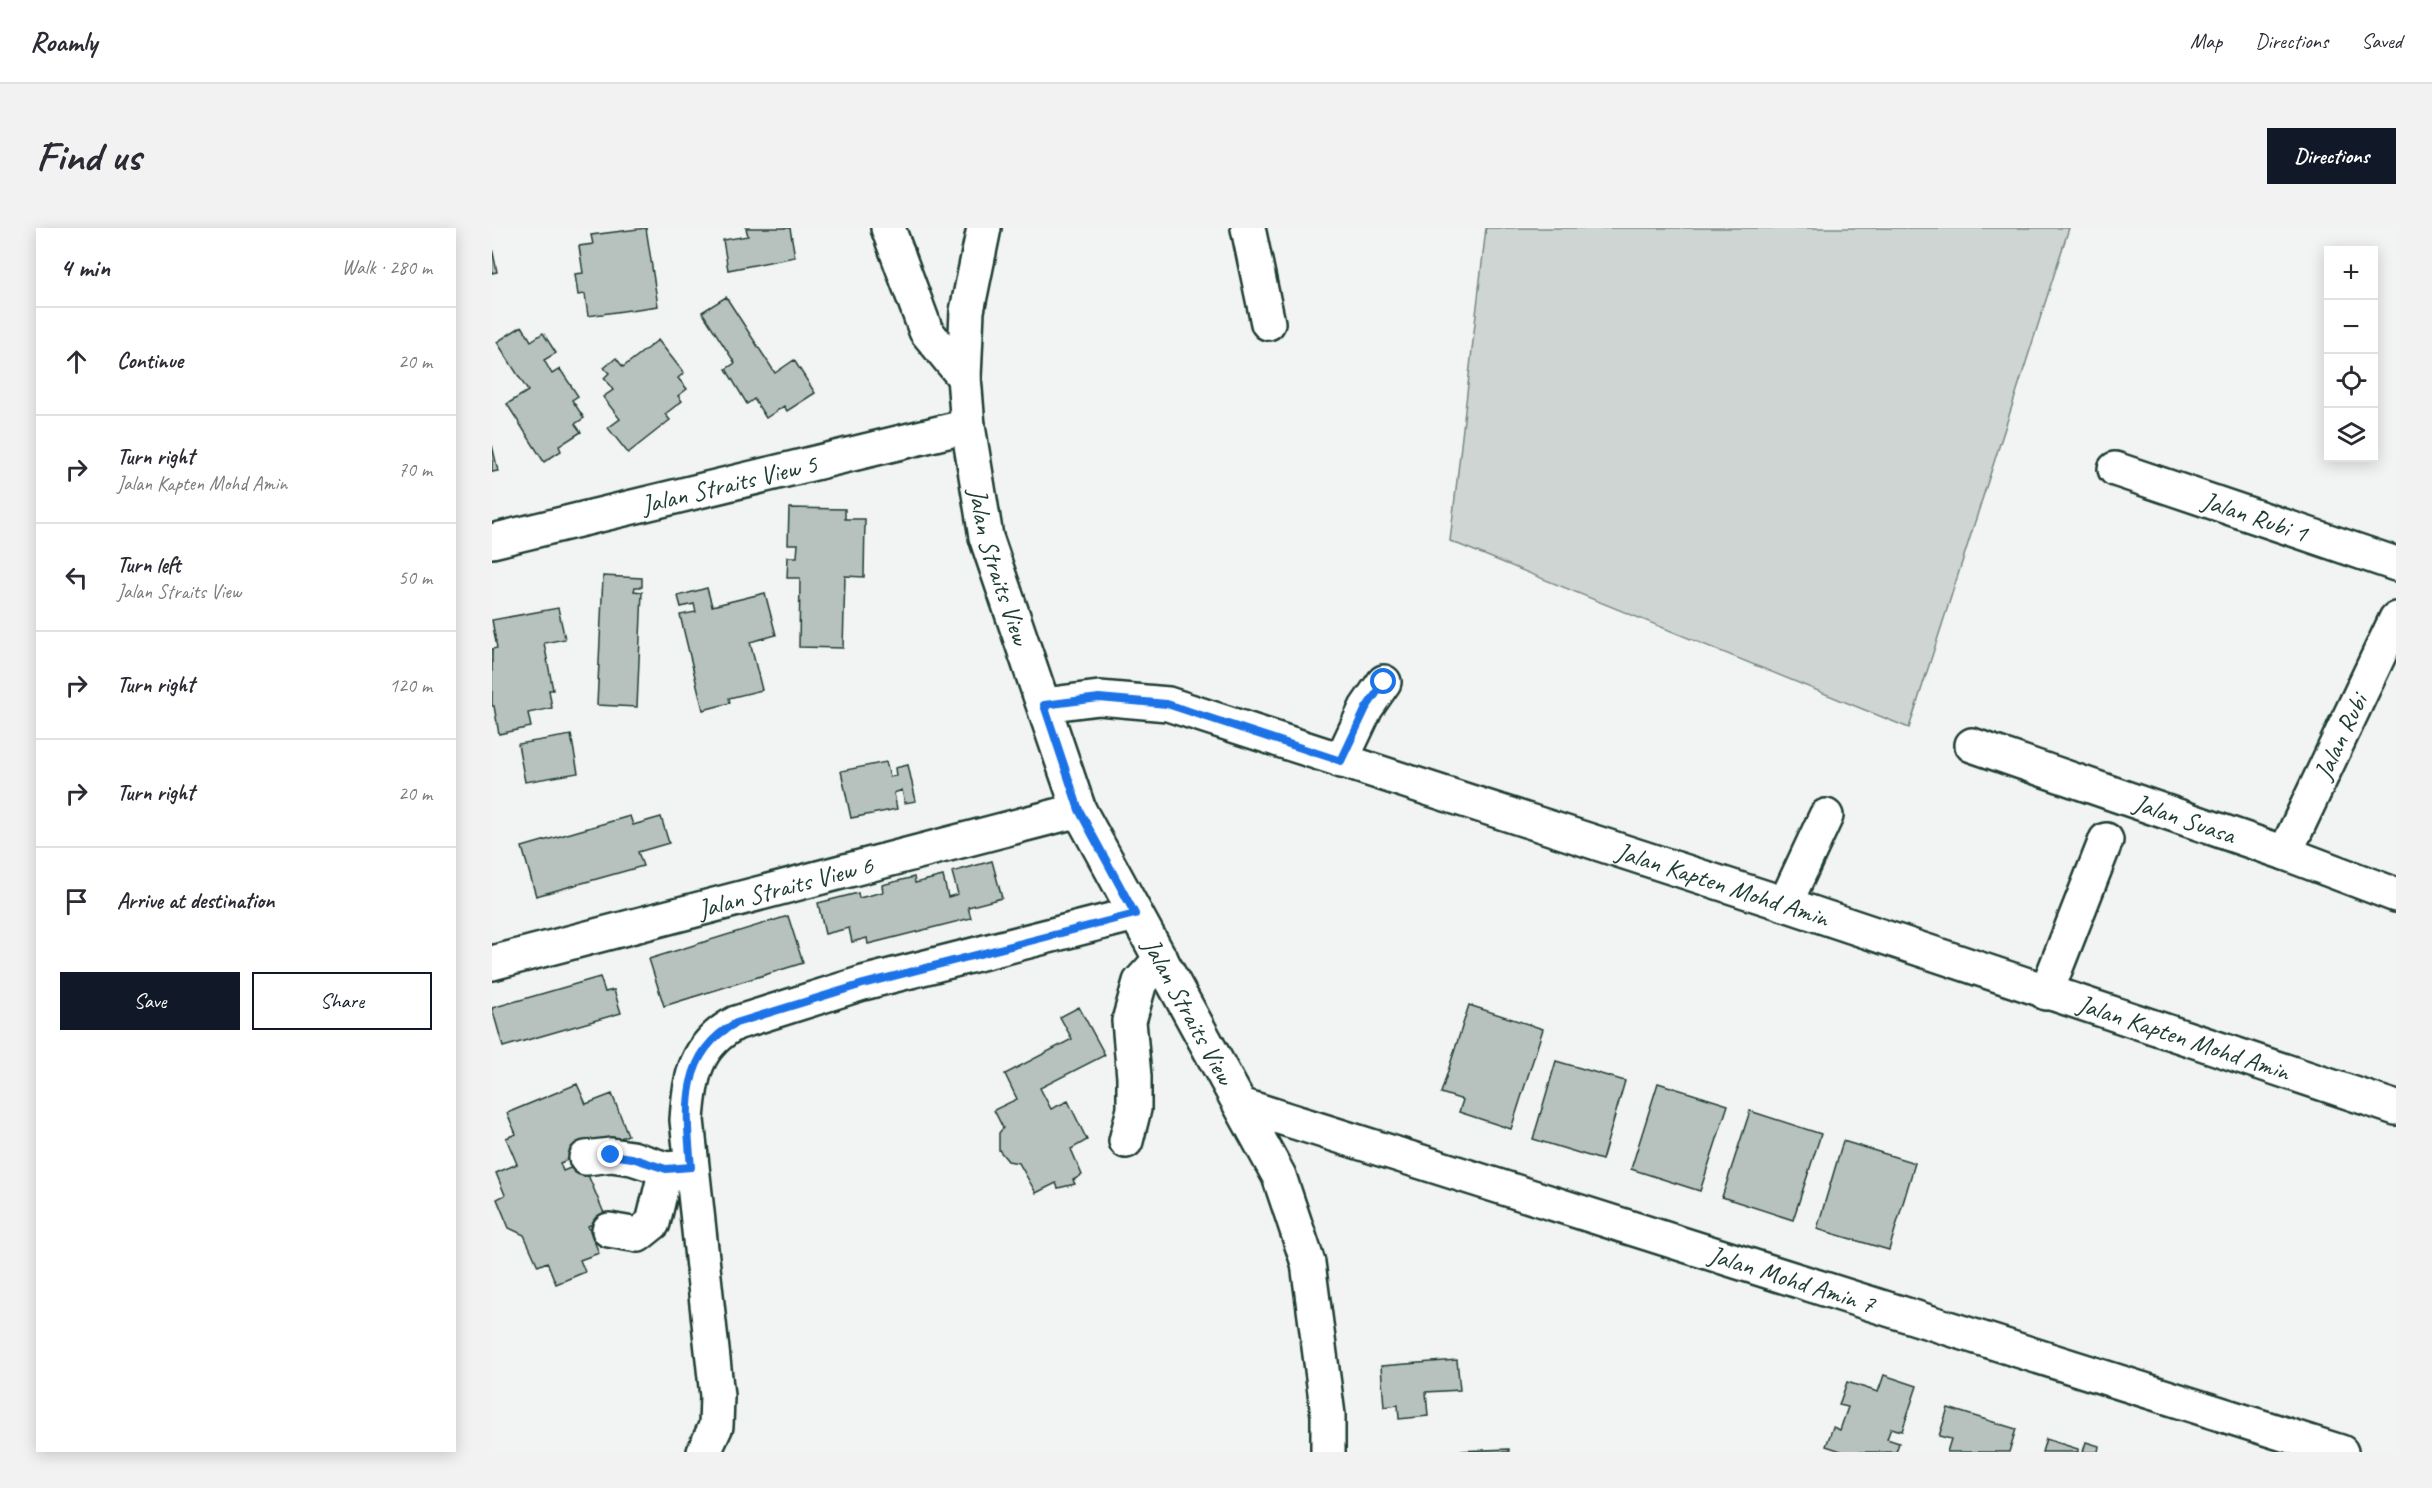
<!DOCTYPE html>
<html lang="en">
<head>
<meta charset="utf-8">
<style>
  body { margin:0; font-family:Caveat,sans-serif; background:#f2f2f3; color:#2b2b33 }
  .controls { position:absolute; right:18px; top:18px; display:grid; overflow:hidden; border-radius:0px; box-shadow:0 3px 15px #0003 }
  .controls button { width:54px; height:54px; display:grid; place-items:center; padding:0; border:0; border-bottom:2px solid #e1e1e2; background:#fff; color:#2b2b33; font:30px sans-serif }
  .stop { position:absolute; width:18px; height:18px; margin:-14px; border:4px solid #1a73e8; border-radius:50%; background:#fff }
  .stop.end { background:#1a73e8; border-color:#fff; box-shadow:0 2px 6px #0008 }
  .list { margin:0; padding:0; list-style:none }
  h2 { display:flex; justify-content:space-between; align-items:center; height:78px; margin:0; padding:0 24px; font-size:26px }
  h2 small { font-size:20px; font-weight:400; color:#7c7c81 }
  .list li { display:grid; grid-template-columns:39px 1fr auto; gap:18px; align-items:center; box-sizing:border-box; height:108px; padding:0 24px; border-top:2px solid #e1e1e2 }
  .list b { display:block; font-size:22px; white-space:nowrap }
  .list p { margin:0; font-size:20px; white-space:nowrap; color:#7c7c81 }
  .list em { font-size:20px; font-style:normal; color:#7c7c81 }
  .actions { display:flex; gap:12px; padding:18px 24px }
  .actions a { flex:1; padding:14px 0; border:2px solid #111827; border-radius:0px; text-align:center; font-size:21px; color:#111827 }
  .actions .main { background:#111827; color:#fff }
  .icon { flex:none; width:33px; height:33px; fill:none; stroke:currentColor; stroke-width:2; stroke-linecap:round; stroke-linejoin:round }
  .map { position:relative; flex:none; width:1904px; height:1224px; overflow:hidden; border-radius:0px }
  header { display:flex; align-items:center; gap:36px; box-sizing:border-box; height:84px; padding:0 30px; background:#fff; border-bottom:2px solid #e1e1e2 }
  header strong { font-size:28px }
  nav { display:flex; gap:33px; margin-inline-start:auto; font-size:21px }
  .intro { display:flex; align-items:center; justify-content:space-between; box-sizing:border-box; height:144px; padding:0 36px }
  h1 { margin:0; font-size:42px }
  .button { padding:15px 27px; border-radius:0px; background:#111827; color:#fff; font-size:21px; font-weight:700 }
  main { display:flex; gap:36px; padding:0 36px }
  aside { flex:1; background:#fff; border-radius:0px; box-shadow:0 3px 15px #0003 }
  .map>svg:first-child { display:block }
  .green { fill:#ced5d3; stroke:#768984; stroke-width:1.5 }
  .building { fill:#b7c1bd; stroke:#1f3d34; stroke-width:1.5 }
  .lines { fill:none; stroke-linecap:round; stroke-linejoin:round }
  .minor-casing { stroke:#1f3d34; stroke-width:38 }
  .minor { stroke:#fff; stroke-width:33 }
  .route { stroke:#1a73e8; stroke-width:8 }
  .labels { text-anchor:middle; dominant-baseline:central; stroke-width:4.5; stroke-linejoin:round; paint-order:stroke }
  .street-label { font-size:26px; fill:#1f3d34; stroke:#fff }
</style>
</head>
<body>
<header>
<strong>Roamly</strong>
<nav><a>Map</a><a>Directions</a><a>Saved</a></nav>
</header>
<div class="intro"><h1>Find us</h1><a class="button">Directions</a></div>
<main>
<aside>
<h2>4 min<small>Walk · 280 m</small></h2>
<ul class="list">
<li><svg class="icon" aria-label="ahead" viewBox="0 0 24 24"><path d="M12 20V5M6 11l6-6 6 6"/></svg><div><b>Continue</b></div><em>20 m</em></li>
<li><svg class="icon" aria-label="right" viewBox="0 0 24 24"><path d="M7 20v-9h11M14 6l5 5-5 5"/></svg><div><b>Turn right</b><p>Jalan Kapten Mohd Amin</p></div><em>70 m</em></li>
<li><svg class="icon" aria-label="left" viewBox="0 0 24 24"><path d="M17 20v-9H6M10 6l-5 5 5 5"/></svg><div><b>Turn left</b><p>Jalan Straits View</p></div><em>50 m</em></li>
<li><svg class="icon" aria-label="right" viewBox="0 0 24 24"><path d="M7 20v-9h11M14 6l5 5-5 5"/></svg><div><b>Turn right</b></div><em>120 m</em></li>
<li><svg class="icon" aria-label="right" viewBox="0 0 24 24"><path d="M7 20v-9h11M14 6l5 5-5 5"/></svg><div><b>Turn right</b></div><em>20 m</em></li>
<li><svg class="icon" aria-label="arrive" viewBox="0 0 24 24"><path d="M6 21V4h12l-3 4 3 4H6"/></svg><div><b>Arrive at destination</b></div></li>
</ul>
<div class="actions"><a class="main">Save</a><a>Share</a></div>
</aside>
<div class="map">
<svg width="1904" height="1224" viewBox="0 0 1904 1224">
  <rect width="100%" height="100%" fill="#f2f3f3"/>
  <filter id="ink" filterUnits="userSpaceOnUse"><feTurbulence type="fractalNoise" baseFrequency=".0167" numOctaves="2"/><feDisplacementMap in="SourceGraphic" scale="12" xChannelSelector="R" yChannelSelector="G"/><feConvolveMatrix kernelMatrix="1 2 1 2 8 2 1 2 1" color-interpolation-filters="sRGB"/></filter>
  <g filter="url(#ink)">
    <path class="green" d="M994,0H1577L1417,500L958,313Z"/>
    <path class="building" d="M154,0L166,78L96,88L93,66L86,67L83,46L91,45L87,18L101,16L99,7Z
      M254,0H298L303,29L236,42L231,12L256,8Z
      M0,20L5,44L0,45Z
      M234,69L283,145L302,132L323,165L295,183L292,178L274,190L262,171L255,176L234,141L243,135L210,84Z
      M30,98L39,113L51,105L64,125L52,132L60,146L68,141L86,168L80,172L92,190L83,196L89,204L67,218L69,223L52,234L15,176L36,163L5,114Z
      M166,112L192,145L186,150L195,161L186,168L190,173L173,186L178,192L136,225L116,200L128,191L111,169L121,162L112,150L117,145L112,140L124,130L131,139Z
      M0,217L6,243L0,244Z
      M297,280L353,281V291H373L372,349L353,348L351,420L307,419L308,350H295L296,329H305L306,316H296Z
      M111,348L150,350V359H143L142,363L150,364L145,479L105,477Z
      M215,360L220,378L273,365L284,407L258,414L270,462L237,470L238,475L211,482L188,387L204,384L202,376L189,379L186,368Z
      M66,380L73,411L52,415L61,462H57L60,480L36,485L39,499L7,506L2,478H0V421L5,420L0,392Z
      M79,507L86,545L33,554L26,516Z
      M394,534L398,549L404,548L403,540L416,537L424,573L413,575L410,562L402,565L405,581L359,590L349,543Z
      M138,588L141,597L169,589L177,615L146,624L151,638L44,668L30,619Z
      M500,633L510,670L476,679L479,690L376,716L375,710L360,714L357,700L333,706L326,675L366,665L367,670L391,664L390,657L422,649L423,655L451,648L456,669L466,666L460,644Z
      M296,688L311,735L172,778L157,731Z
      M108,749L113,764L122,762L129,785L11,819L0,780Z
      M977,777L1051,801L1019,901L967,884L971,872L949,865Z
      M587,779L613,827L548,860L559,881L576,873L595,912L579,921L590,947L581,952L583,956L566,960L564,955L544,965L527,935L516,933L507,922V905L511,900L502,882L525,871L513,846L580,811L568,789Z
      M1064,833L1133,853L1110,932L1041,911Z
      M1166,855L1236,877L1208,963L1139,941Z
      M85,856L94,876L120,866L136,907L68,935L71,943L91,935L114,990L96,998L107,1025L88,1032L93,1044L64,1056L55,1034L46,1038L32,1007L17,1000L5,971L13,967L4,945L25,936L14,910L24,906L15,885Z
      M1258,883L1329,906L1301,992L1230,969Z
      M1351,913L1423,935L1397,1022L1325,1001Z
      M965,1132L968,1162L934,1164L936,1188L907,1191L906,1177L892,1179L889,1138Z
      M1392,1147L1425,1158L1410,1203L1399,1200L1395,1211L1407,1215L1404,1224H1352L1334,1218L1341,1199L1348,1202L1356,1179L1347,1177L1355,1154L1386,1164Z
      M1456,1180L1524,1201L1517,1224H1455L1459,1211L1447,1208Z
      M1554,1211L1586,1221V1224H1550Z
      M1594,1214L1607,1218L1606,1224H1591Z
      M1017,1221V1224H965V1223Z"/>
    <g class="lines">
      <defs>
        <g id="minor">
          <path d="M396,0L434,103L472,149"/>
          <path id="s1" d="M492,0L475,83L472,149L476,198L494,309L587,582L787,948L816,1035L836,1187V1224"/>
          <path d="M756,0L776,95"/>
          <path id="s2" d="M1623,241L1904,336"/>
          <path id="s3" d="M0,313L476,198"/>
          <path id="s4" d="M552,477L607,470L676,476L1293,676L1904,880"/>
          <path id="s5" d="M1480,517L1793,625L1904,667"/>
          <path d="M849,533L874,480L892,454"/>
          <path id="s6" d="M1793,625L1904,391"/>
          <path d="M1293,676L1334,588"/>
          <path id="s7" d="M0,735L587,582"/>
          <path d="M1554,765L1614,612"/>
          <path id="s8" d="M749,877L1849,1224"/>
          <path d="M634,913L642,881V849L637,793L648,754L669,731"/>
          <path d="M94,930L119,927L140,930L174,941L199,939"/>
          <path d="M117,1002L146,1007L161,995L174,941"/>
          <path d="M212,1224L224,1198L225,1168L195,892C198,849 203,817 244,795L371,755L643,686"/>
        </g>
      </defs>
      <use href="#minor" class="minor-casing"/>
      <use href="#minor" class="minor"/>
    </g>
  </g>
  <g class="lines" filter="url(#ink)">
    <path class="route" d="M119,927L140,930L174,941L199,939C194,884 187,825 244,795L371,756L643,686L587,582L552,477L607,470L675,476L849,533L874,480L892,454"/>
  </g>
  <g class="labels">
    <g class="street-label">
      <text stroke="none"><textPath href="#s3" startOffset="244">Jalan Straits View 5</textPath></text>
      <text stroke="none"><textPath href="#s2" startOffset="148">Jalan Rubi 1</textPath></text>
      <text stroke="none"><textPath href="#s1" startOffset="344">Jalan Straits View</textPath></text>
      <text stroke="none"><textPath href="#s6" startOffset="129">Jalan Rubi</textPath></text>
      <text stroke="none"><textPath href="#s5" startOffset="225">Jalan Suasa</textPath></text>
      <text stroke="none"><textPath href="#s4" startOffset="708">Jalan Kapten Mohd Amin</textPath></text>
      <text stroke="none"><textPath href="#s7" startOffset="303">Jalan Straits View 6</textPath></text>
      <text stroke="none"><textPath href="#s1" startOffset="830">Jalan Straits View</textPath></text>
      <text stroke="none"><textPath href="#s4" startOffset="1194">Jalan Kapten Mohd Amin</textPath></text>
      <text stroke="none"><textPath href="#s8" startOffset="578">Jalan Mohd Amin 7</textPath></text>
    </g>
  </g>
</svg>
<div class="controls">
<button>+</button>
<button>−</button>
<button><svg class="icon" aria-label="locate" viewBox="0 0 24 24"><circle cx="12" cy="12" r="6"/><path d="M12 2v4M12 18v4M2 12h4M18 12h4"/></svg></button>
<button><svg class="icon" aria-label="layers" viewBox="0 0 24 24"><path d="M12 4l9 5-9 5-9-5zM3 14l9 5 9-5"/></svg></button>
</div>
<div class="stop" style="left:892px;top:454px"></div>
<div class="stop end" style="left:119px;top:927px"></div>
</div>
</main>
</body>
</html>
